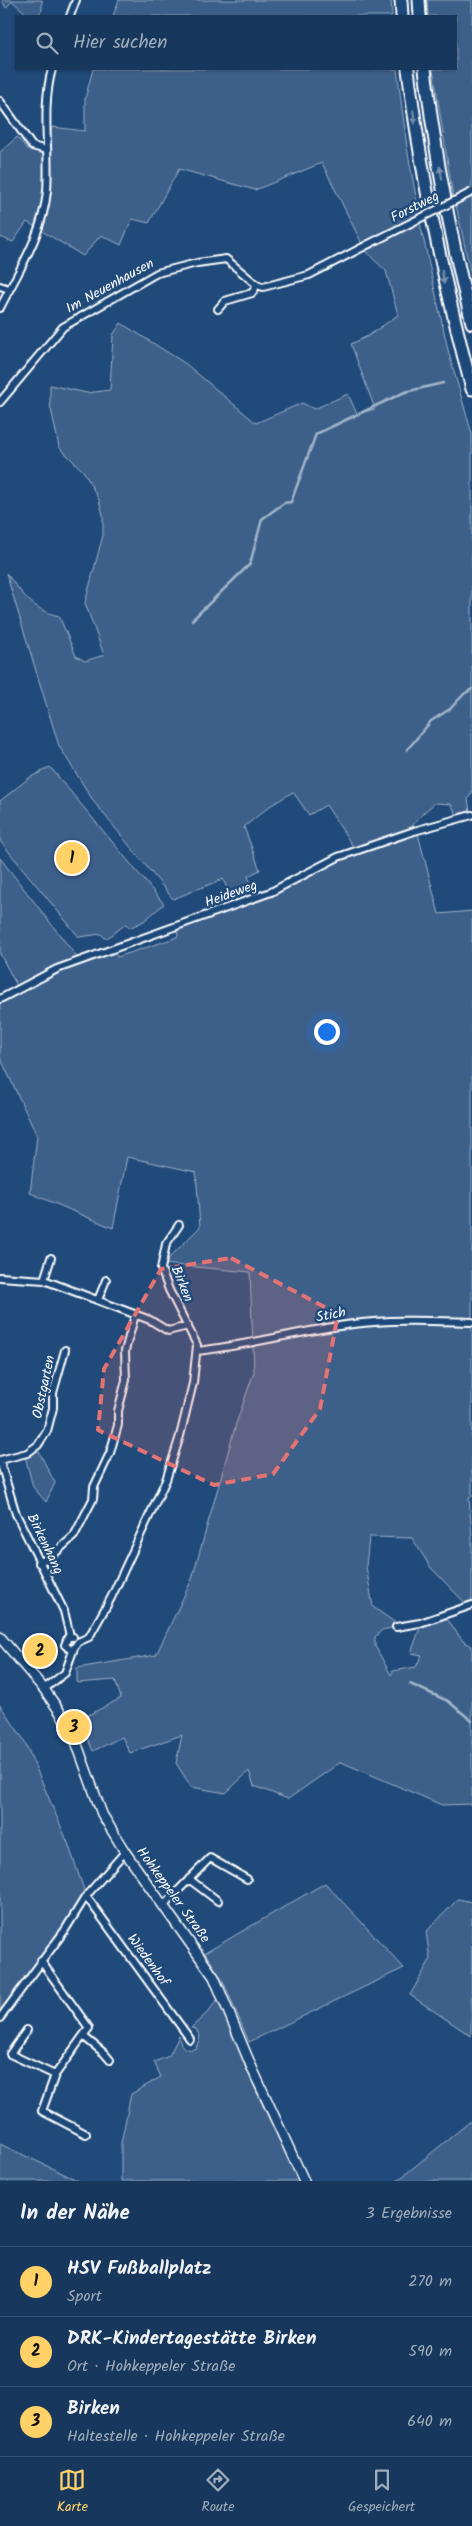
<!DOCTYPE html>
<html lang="de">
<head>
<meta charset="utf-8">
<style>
  body { margin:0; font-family:Kalam,sans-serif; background:#244365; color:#f1f3f6 }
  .you { position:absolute; left:326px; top:1031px; width:18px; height:18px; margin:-12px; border:4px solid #fff; border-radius:50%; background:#1a73e8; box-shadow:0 0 0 8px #1a73e833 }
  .badge { display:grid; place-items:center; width:32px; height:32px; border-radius:50%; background:#ffd166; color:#111; font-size:16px; font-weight:700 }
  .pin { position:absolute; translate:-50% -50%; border:2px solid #fff; box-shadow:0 1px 5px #0006 }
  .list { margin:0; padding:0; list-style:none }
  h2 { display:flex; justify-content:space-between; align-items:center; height:65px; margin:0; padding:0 20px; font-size:21px }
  h2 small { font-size:16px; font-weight:400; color:#9eacbb }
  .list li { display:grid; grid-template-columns:32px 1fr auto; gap:15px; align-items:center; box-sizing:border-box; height:70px; padding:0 20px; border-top:1px solid #365272 }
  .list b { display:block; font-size:19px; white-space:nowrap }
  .list p { margin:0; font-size:16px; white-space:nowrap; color:#9eacbb }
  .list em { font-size:16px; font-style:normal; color:#9eacbb }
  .icon { flex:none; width:28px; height:28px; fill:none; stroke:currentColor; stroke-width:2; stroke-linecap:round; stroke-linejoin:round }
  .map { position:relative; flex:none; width:472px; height:2181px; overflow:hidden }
  .search { position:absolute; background:#17385c; box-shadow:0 1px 4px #0004; left:15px; right:15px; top:15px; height:55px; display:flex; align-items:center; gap:12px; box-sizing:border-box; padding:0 18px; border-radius:0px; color:#9eacbb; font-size:19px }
  .sheet { height:275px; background:#17385c }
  nav { display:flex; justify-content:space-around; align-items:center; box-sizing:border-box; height:70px; border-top:1px solid #365272; background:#17385c; font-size:14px; color:#9eacbb }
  nav a { display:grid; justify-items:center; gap:2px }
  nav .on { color:#ffd166 }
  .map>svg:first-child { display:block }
  .green { fill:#3c618b; stroke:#9eb0c5 }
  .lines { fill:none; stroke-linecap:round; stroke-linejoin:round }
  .stream { stroke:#a3b5c8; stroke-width:2.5 }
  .street-casing { stroke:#fff; stroke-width:10 }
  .secondary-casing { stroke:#fff; stroke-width:12 }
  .highway-casing { stroke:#fff; stroke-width:15 }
  .street { stroke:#1f4a7a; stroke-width:6 }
  .secondary { stroke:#1f4a7a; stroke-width:9 }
  .highway { stroke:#1f4a7a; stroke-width:11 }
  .street-bridge-casing { stroke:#fff; stroke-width:10; stroke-linecap:butt }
  .street-bridge { stroke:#1f4a7a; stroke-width:6 }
  .oneway { fill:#7992af }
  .marked { fill:#e47373; fill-opacity:0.2; stroke:#e47373; stroke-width:4; stroke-dasharray:10 6; stroke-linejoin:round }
  .labels { text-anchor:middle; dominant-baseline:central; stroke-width:5; stroke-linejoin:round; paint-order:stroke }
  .street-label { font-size:14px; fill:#fff; stroke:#1f4a7a }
</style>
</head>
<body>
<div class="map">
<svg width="472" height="2181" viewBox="0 0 472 2181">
  <rect width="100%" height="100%" fill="#1f4a7a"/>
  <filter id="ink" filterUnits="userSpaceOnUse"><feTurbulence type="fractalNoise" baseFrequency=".02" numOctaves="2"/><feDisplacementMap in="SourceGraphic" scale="10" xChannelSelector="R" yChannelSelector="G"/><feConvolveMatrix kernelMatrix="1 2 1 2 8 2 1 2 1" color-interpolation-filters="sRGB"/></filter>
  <g filter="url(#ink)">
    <path class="green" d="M2,0H42V10L37,16H29L12,1L6,8Z
      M119,0H391L392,16H113Z
      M427,0H472V187L453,197L433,69H456V16H428Z
      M93,69H397L407,147L419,214L362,244L322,163L255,190L179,169L149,223L132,219L121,245L101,235L83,256L27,222L13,242L0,237V152L17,137L28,150H46L52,127L85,131V99Z
      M472,197V280L456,205Z
      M420,223L449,354L472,434V793L468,799L470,811L456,814L451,804L435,803L423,813L409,830L354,848L326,805L309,815L293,792L270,806L244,827L260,870L248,876L256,895L233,904L223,879L173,899L94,802L59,746L6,573C24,595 31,609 59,616L76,656L85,661L104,655L85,603L103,535V515L99,500L84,472L59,447L50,404V385L87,393L110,390L113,335L121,323L186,364L256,423L302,403L314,409L348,394L357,414L375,409L351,344L368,336L398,315L386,271L365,251Z
      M50,767L164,904L144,921L129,928L126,924L106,939L101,934L79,937L0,841V801L29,778Z
      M418,834L439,914L472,911V1496L469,1497L472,1539V1605L468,1606L431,1568L412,1538L369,1537L366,1566L373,1607L400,1626L382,1630L375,1637V1646L391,1675L393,1671L416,1667L422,1655L411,1653L421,1625L443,1617L447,1619L463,1641L472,1646V1804L442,1805L341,1762L288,1799L254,1786L249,1771L226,1793L191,1787L176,1763L182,1735L130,1753L122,1737L93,1751L79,1720L121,1698L115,1680L77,1683V1668L156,1655L192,1579L236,1424L254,1372L250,1272L163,1264L200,1227L196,1172L127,1157L113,1228L30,1193L37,1136L0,1057V1003L77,964L115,952L117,957L172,939L178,936L177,930L262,900L340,860Z
      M0,858L77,957L17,986L0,954Z
      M38,1450L55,1483L46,1502L33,1487L25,1456Z
      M0,1705L24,1740L68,1843L86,1896L0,2018Z
      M325,1883L404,1968L249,2042L223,1981L205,1953Z
      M458,1899L472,1902L471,2036L410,1995L430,1960L426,1932Z
      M220,1996L246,2069L299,2181H121V2143L131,2094L161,2077L154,2062L169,2056L179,2036C180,2047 186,2052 196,2048L200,2037L196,2029L191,2028L208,2012Z
      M472,2120V2181H397Z
      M0,2144L79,2181H0Z"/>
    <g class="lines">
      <path class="stream" d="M192,620L250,564L262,519L284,503L291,502L316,434L405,392L443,383
        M407,750L431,721L450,709L464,694L472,689
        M410,1684L448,1701L472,1721"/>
      <defs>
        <path id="street" d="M70,16L76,0
          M0,101L32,146L47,150
          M0,286L9,289
          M0,308C19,270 43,234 47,191C50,149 41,110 52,69
          M218,309L225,301L252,293L257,285L263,287L309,275L369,244
          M0,402L63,327L157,273L197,263L226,259L257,285
          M0,999L57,969L271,892L338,857L414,831L472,815
          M0,1277L44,1280L150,1320L168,1331L188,1326
          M44,1280L51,1258
          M98,1300L106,1280
          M197,1351C250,1345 300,1331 353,1324C392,1319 433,1321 472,1322
          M0,1460L27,1453L38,1445L47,1431L53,1408V1393L65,1350
          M0,1461L16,1514L64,1611L70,1636
          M39,1563L53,1555L74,1536L93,1499L94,1487L110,1453L118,1425V1411L126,1380L125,1351L135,1315
          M396,1627L420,1623L472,1605
          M72,1651L65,1645L68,1637H73
          M44,1689L65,1673L74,1648L78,1642L89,1637L111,1598L166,1480L180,1436L193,1383L197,1345L169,1290L161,1269L166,1244L179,1225
          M189,1879L218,1901
          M86,1896L190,2039
          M164,1905L210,1858L247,1879
          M41,1961L89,2028L83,2036L104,2053L110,2060
          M0,2018L65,1930L86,1896L125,1852
          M27,2030L10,2054L55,2075
          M83,2036L55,2075L42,2111L86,2134"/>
        <path id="secondary" d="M0,1637L44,1689L60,1712L74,1736L102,1814L125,1852L214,1977L252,2068L304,2181"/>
        <path id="highway" d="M401,0L402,16
          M419,0L420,16
          M408,69C421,177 444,283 472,389
          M425,69C435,154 451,240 472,323"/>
      </defs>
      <use href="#street" class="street-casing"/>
      <use href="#secondary" class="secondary-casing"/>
      <use href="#highway" class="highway-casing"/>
      <use href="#street" class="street"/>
      <use href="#secondary" class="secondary"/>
      <use href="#highway" class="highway"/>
      <defs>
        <path id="street-bridge" d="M369,244L472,192"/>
      </defs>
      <use href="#street-bridge" class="street-bridge-casing"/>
      <use href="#street-bridge" class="street-bridge"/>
    </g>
    <defs><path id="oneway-solid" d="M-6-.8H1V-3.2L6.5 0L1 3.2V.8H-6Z" transform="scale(1.25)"/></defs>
    <g class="oneway">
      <use href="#oneway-solid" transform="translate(414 117) rotate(83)"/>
      <use href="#oneway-solid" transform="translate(441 173) rotate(-101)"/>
      <use href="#oneway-solid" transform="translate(443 277) rotate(79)"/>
    </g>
  </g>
  <path class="marked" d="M231,1258L338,1314L320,1409L273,1474L214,1485L98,1430L104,1369L161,1269Z"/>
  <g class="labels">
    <g class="street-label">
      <text transform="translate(415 207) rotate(-27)">Forstweg</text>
      <text transform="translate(110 286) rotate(-29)">Im Neuenhausen</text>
      <text transform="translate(231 894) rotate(-20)">Heideweg</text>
      <text transform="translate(182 1284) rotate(68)">Birken</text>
      <text transform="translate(331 1315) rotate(-11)">Stich</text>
      <text transform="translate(44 1387) rotate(-78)">Obstgarten</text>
      <text transform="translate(45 1544) rotate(64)">Birkenhang</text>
      <text transform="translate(173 1895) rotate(54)">Hohkeppeler Straße</text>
      <text transform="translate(148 1960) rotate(54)">Wiedenhof</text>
    </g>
  </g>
</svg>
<div class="you"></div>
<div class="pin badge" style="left:72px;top:858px">1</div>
<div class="pin badge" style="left:40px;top:1651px">2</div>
<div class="pin badge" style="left:74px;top:1727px">3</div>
<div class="search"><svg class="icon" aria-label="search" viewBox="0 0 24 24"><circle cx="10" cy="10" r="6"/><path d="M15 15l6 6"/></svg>Hier suchen</div>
</div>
<section class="sheet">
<h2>In der Nähe<small>3 Ergebnisse</small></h2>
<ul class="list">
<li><span class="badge">1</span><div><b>HSV Fußballplatz</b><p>Sport</p></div><em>270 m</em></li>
<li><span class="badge">2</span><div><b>DRK-Kindertagestätte Birken</b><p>Ort · Hohkeppeler Straße</p></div><em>590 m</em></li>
<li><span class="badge">3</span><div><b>Birken</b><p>Haltestelle · Hohkeppeler Straße</p></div><em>640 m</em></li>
</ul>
</section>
<nav>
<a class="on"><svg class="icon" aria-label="map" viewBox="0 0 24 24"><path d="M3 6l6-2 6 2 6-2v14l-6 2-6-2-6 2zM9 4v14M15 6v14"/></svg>Karte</a>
<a><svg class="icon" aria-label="directions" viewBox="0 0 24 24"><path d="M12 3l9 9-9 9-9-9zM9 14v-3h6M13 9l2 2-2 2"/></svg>Route</a>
<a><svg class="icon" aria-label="saved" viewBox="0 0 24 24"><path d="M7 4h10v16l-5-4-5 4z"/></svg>Gespeichert</a>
</nav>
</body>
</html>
